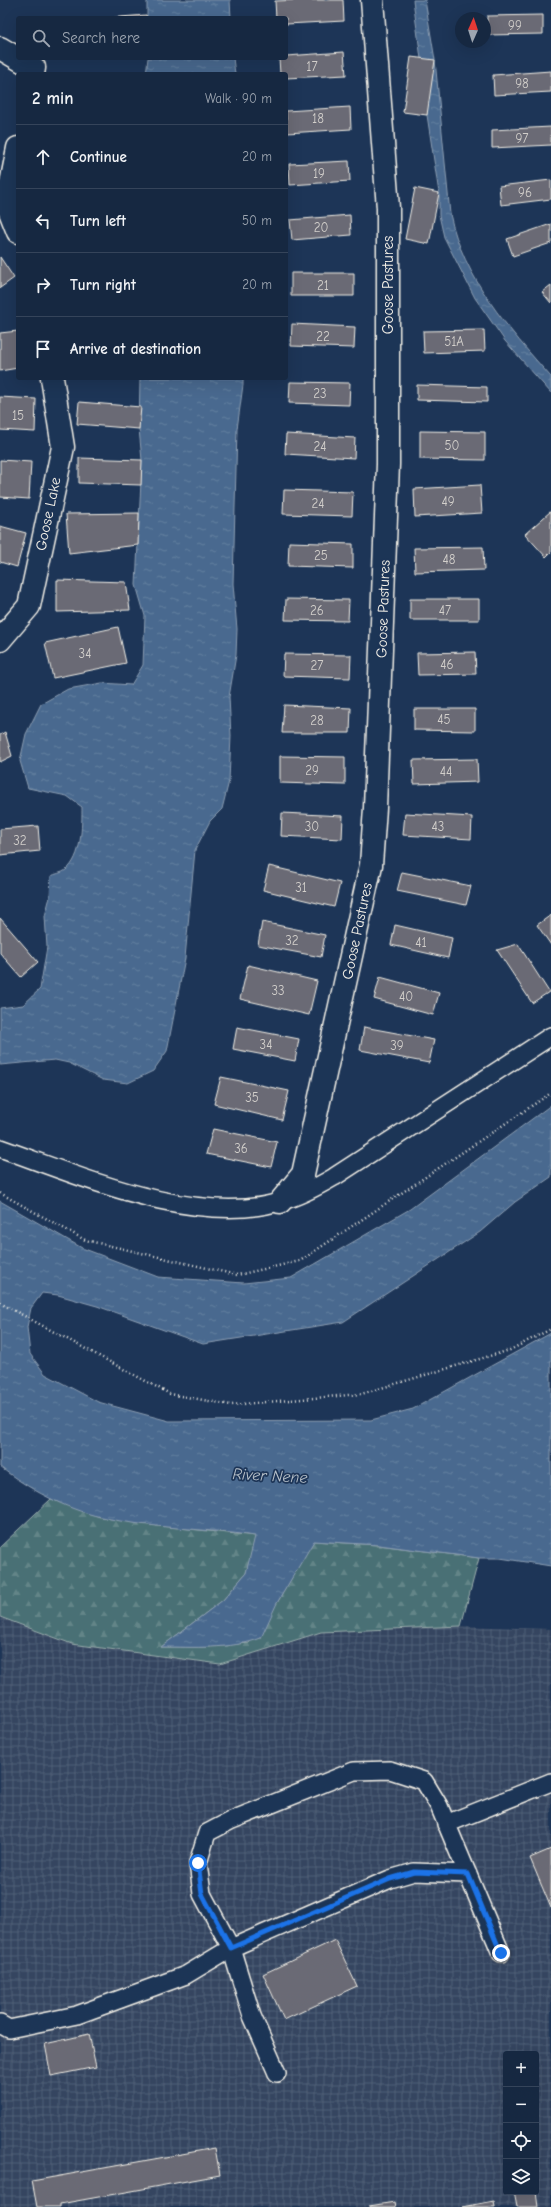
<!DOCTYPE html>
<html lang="en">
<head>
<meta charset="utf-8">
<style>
  body { margin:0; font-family:"Comic Neue",sans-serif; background:#23344c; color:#f1f3f6 }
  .controls { position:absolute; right:12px; bottom:12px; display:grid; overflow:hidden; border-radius:4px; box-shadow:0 4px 16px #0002 }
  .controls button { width:36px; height:36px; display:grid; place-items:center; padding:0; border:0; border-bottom:1px solid #35445a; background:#162841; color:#f1f3f6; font:20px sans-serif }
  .compass { position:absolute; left:455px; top:12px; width:36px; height:36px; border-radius:50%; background:#162841; box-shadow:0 4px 16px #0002; rotate:3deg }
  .stop { position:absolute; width:12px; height:12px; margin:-9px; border:3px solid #1a73e8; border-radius:50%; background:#fff }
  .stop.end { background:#1a73e8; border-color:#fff; box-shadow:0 1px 4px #0008 }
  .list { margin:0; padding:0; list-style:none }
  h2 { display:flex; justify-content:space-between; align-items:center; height:52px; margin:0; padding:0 16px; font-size:17px }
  h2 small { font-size:13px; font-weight:400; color:#9ea6b1 }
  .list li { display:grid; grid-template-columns:26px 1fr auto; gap:12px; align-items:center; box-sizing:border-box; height:64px; padding:0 16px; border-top:1px solid #35445a }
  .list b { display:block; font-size:15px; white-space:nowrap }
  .list em { font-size:13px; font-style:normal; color:#9ea6b1 }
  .icon { flex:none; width:22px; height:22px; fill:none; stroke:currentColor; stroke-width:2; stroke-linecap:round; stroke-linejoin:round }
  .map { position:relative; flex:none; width:551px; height:2207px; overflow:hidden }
  .search { position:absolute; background:#162841; box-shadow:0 4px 16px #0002; left:16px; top:16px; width:272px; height:44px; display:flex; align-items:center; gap:10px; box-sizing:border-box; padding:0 14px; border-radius:4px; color:#9ea6b1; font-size:15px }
  .panel { position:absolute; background:#162841; box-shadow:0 4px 16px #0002; left:16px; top:72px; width:272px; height:308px; border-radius:4px }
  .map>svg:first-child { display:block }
  .industrial { fill:url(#industrial-grid); fill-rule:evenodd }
  .forest { fill:url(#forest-firs); stroke:#9eb0ae }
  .water { fill:url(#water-ripples); stroke:#8d9fb3 }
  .building { fill:#6b6a74; stroke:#f4f1e8 }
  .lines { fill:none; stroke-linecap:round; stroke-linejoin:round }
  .service-casing { stroke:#f4f1e8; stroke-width:20 }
  .minor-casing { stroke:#f4f1e8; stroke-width:25 }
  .path { stroke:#f4f1e8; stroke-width:2.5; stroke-dasharray:1 3; stroke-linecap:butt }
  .service { stroke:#1d3557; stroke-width:17 }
  .minor { stroke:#1d3557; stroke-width:22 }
  .route { stroke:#1a73e8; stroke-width:5 }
  .labels { text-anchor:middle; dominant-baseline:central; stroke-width:3.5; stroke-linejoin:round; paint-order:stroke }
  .number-label { font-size:13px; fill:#d2cfcb }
  .street-label { font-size:15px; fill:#f4f1e8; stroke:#1d3557 }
  .water-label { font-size:16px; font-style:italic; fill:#b8c1c9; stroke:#1d3557 }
</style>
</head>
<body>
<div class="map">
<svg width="551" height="2207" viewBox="0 0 551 2207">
  <defs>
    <pattern id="industrial-grid" width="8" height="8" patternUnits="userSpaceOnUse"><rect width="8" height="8" fill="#344560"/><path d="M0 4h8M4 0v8" fill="none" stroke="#526077"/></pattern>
    <pattern id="forest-firs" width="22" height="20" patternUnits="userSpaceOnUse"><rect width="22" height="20" fill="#487074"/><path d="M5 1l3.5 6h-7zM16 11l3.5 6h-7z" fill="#638588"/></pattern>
    <pattern id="water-ripples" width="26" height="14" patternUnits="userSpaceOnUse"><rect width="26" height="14" fill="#49698f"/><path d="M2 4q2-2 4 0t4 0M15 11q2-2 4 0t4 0" fill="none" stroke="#647f9f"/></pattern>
  </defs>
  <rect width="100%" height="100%" fill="#1d3557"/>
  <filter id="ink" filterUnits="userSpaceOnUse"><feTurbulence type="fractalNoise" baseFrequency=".025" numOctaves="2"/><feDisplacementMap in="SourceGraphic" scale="8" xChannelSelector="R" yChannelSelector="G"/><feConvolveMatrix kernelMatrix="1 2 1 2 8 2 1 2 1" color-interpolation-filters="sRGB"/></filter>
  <g filter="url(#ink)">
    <path class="industrial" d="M0,1617L72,1644L220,1664L321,1632L461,1626L551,1629V2207H0ZM506,2054H536V2192H506Z"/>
    <path class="forest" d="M51,1499L100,1517L141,1524L256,1536L246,1573L223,1600L161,1647H207L249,1643L277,1603L313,1541L378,1545L479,1558L461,1626L321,1632L220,1664L72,1644L0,1617V1547Z"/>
    <path class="water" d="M147,0H230L231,18H147Z
      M413,0H425L435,60L450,214C463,277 509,330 551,377V393L505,341L475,298L444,237L439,215V193L427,115V103Z
      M148,58H233L235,74H146Z
      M140,378H243V385L237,429L233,584L237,629L236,655L229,697L231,736L229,781L222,809L210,821L195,850L185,958L167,1051L153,1071L128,1083L103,1080L69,1063L55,1060L0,1065V1008L23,1005L40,989L47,947L45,916L50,897L51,876C55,874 62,873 66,870C82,857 82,826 82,807L67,796L28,788L20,761L26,734L41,704L68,689L102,683L131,685L143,665L145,616L136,585L142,460L139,429Z
      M551,1105V1177L515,1202L480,1232L343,1322L203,1344L97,1306L58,1295L42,1293L31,1308L27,1327L30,1354L45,1374L98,1402L169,1421L371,1420L413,1409L551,1333V1566L500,1558H479L379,1545L314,1541L277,1603L261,1638C230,1650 193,1647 161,1647L223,1600L246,1573L255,1536C204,1528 151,1529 101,1517C65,1509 29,1489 0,1467V1201L82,1248L158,1277L244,1283L291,1278L410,1209Z"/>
    <path class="building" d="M298,0H343L344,21L286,24V18H276L275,1Z
      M146,15L147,18H107Z
      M543,15V34L487,35V16Z
      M344,52L346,75L286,78V74H280L279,58H286V56Z
      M411,57L435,60L427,115L403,112Z
      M551,71V92L494,95L493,75Z
      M350,107L351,129L287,133L286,111Z
      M551,127V145L492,148V130Z
      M349,161L350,181L290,185L289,164Z
      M551,180V199L501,205L499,186Z
      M415,188L439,193L429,244L405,239Z
      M350,215L351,235L292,240L290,220Z
      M551,224V243L513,256L507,239Z
      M0,257L14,278L0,288Z
      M291,273H354V296H291Z
      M551,285V303L542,292Z
      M292,324L355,327L354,348L291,346Z
      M484,330L485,351L424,353L423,331Z
      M18,331V368L0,371V333Z
      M290,382L350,383L349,405L289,403Z
      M417,385L487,387V402L417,400Z
      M0,397L36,399L35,432L0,430Z
      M79,402L141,407L139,429L77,424Z
      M420,431L485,432V460L420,459Z
      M286,434L355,438L354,458L285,454Z
      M79,458L142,460L141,485L79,483Z
      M0,460L31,462L29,499L0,497Z
      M480,485L482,513L415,517L414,489Z
      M284,490L353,492L352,516L283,514Z
      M551,511V552L546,557L525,534Z
      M139,513L138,545L69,553L66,514Z
      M0,526L26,533L17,567L0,562Z
      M289,542L353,544V568L288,566Z
      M483,547L484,570L415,572L414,548Z
      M57,580L126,582L130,610L57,612Z
      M286,599L349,600L348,621L285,620Z
      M410,599H479V620H410Z
      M118,627L126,663L53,678L45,643Z
      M475,652L476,674L418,675L417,653Z
      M284,654L351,655L350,678L283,676Z
      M284,705L351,708L350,733H282Z
      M414,709H475V731L414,730Z
      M5,732L12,756L0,762V735Z
      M280,756L345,757V785L280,783Z
      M477,759L478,782L414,784L413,760Z
      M282,813L343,816L342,839L281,836Z
      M405,813L472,817L471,839L403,835Z
      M38,826L40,851L0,855V829Z
      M269,866L340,883L334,907L263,890Z
      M402,872L471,886L466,905L397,891Z
      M551,915V945L537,925Z
      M0,918L38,962L21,977L0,953Z
      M262,922L325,935L321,957L258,945Z
      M395,925L452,938L448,958L391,945Z
      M518,944L549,992L532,1003L497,950Z
      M248,965L317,981L309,1015L240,999Z
      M380,977L439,993L433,1015L374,999Z
      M237,1027L299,1039L295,1061L233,1049Z
      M364,1027L434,1040L429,1063L360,1050Z
      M221,1077L289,1091L282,1120L214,1104Z
      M213,1129L277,1142L271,1167L206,1154Z
      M551,1849V1908L530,1858Z
      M335,1940L357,1986L284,2020L263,1974Z
      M89,2034L96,2067L51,2076L45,2044Z
      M215,2148L220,2175L60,2204V2207H37L32,2181Z
      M514,2192H536L538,2207H517Z
      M494,2201L495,2207H463Z
      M395,2202L396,2207H369V2206Z"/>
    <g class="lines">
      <defs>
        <path id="service" d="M0,1148C80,1176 198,1228 282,1201C300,1196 317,1187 334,1177L551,1036
          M446,1824L551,1782
          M0,2024L9,2029L77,2015L186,1975L231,1948L390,1879L414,1872L468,1874
          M277,2073L252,2016L231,1948L202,1894L198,1863L207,1833L232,1820L354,1771L390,1770L424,1781L439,1806L501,1953"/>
        <path id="minor" d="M0,48L34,68L33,74
          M0,200L7,204L18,232
          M7,204L18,148
          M0,640L29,606L63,447L52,378
          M280,1202L303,1174L371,865L375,808L388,464V208L372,0"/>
      </defs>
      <use href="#service" class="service-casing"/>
      <use href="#minor" class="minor-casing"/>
      <path class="path" d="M0,1193L85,1240L237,1275L300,1261L551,1093
        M0,1303L170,1394L231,1405L361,1394L510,1350L551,1329"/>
      <use href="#service" class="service"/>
      <use href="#minor" class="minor"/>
    </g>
  </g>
  <g class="lines" filter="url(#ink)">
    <path class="route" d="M198,1863L202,1894L231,1948L390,1879L414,1872L468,1874L501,1953"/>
  </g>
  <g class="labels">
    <g class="number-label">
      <text x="515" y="25">99</text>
      <text x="312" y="66">17</text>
      <text x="522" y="83">98</text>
      <text x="318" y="118">18</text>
      <text x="522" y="138">97</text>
      <text x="319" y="173">19</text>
      <text x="525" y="192">96</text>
      <text x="321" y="227">20</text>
      <text x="323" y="285">21</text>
      <text x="323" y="336">22</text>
      <text x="454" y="341">51A</text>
      <text x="320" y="393">23</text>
      <text x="18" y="415">15</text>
      <text x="452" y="445">50</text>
      <text x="320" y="446">24</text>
      <text x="448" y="501">49</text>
      <text x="318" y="503">24</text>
      <text x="321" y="555">25</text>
      <text x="449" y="559">48</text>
      <text x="317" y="610">26</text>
      <text x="445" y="610">47</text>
      <text x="85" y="653">34</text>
      <text x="447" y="664">46</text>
      <text x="317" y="665">27</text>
      <text x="444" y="719">45</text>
      <text x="317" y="720">28</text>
      <text x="312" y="770">29</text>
      <text x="446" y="771">44</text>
      <text x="312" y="826">30</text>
      <text x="438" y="826">43</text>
      <text x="20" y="840">32</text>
      <text x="301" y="887">31</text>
      <text x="292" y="940">32</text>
      <text x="421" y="942">41</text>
      <text x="278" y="990">33</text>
      <text x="406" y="996">40</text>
      <text x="266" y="1044">34</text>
      <text x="397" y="1045">39</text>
      <text x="252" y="1097">35</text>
      <text x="241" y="1148">36</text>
    </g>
    <g class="street-label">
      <text transform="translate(388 285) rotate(-90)">Goose Pastures</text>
      <text transform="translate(48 514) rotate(-78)">Goose Lake</text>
      <text transform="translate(383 609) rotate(-88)">Goose Pastures</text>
      <text transform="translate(357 931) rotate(-78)">Goose Pastures</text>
    </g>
    <g class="water-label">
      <text transform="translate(270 1476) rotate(3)">River Nene</text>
    </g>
  </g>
</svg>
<div class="controls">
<button>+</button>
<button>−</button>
<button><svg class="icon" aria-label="locate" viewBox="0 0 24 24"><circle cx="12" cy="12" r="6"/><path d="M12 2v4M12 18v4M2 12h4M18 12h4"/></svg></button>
<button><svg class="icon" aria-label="layers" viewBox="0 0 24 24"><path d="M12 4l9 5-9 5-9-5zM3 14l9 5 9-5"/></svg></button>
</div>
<svg class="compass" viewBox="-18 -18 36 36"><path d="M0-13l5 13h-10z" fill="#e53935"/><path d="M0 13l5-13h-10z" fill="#9ea6b1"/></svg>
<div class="stop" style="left:198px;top:1863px"></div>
<div class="stop end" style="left:501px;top:1953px"></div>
<div class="search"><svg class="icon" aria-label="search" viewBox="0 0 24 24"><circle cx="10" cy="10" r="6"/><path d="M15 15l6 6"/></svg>Search here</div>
<section class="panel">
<h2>2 min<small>Walk · 90 m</small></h2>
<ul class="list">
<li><svg class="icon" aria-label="ahead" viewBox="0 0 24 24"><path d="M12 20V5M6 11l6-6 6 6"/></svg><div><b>Continue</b></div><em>20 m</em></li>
<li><svg class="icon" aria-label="left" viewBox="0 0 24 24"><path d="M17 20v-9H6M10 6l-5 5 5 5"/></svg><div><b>Turn left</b></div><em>50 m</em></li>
<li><svg class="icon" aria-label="right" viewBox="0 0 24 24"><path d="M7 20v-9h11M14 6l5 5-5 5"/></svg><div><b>Turn right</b></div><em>20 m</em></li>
<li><svg class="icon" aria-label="arrive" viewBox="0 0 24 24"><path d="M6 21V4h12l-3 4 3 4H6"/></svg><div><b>Arrive at destination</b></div></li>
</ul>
</section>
</div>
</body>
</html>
